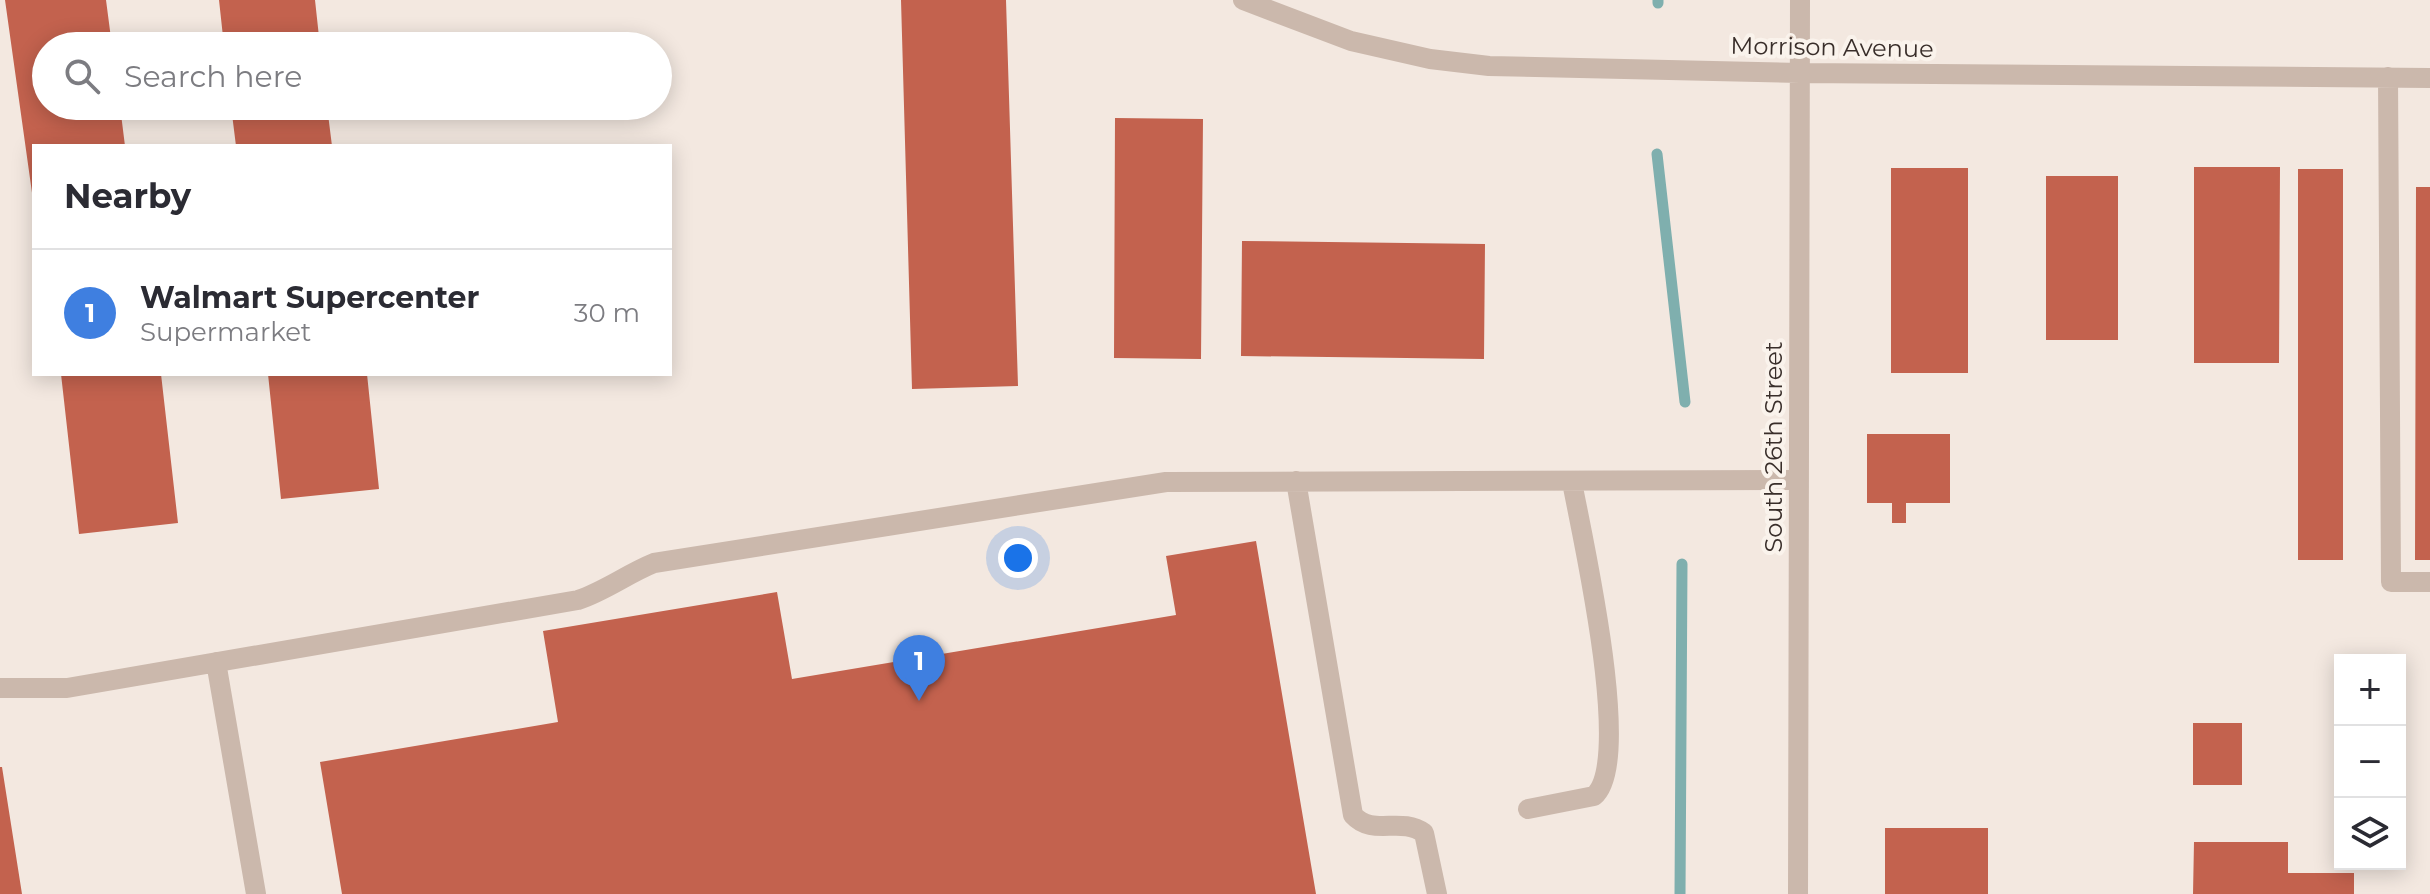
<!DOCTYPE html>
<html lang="en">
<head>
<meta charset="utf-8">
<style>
  body { margin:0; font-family:Montserrat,sans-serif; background:#f7f7f7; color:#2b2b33 }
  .controls { position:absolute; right:24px; bottom:24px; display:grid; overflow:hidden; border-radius:0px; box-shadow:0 4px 20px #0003 }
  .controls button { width:72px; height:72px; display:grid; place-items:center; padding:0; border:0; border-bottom:2px solid #e1e1e2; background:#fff; color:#2b2b33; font:40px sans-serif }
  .you { position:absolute; left:1018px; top:558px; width:28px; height:28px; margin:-20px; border:6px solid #fff; border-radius:50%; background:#1a73e8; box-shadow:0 0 0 12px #1a73e833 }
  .badge { display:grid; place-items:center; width:52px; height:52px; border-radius:50%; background:#215a5a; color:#fff; font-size:26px; font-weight:700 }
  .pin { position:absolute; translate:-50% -66px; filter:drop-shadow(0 2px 4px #0008) }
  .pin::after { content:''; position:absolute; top:42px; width:28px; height:24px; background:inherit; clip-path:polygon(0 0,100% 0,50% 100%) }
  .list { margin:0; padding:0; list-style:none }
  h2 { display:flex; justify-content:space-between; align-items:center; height:104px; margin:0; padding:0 32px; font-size:34px }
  h2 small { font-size:26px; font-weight:400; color:#7c7c81 }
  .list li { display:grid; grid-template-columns:52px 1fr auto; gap:24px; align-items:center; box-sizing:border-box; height:128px; padding:0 32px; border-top:2px solid #e1e1e2 }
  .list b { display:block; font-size:30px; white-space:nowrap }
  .list p { margin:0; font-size:26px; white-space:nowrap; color:#7c7c81 }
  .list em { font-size:26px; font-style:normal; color:#7c7c81 }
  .icon { flex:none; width:44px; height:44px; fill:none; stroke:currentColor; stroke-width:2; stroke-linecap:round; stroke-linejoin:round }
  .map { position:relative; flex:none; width:2430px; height:894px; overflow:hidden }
  .search { position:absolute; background:#fff; box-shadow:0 4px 20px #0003; left:32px; top:32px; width:640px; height:88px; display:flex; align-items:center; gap:20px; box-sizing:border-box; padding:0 28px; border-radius:44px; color:#7c7c81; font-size:30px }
  .panel { position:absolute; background:#fff; box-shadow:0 4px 20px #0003; left:32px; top:144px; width:640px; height:232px; border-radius:0px }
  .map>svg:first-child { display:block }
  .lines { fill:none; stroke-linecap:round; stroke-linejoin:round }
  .stream { stroke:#7fafae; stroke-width:11 }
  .building { fill:#c3624e }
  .minor { stroke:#cbb8ac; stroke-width:20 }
  .labels { text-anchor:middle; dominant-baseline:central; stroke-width:8; stroke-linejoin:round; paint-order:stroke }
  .street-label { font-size:24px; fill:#392e2a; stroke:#faf3ec }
</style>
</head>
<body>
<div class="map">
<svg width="2430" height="894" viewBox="0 0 2430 894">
  <rect width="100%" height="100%" fill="#f3e8e0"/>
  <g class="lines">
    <path class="stream" d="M1658,3V0
      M1657,154L1685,402
      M1680,894L1682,564"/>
  </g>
  <path class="building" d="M5,0H106L112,46H46V106H120L125,146H34V207Z
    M219,0H315L320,46H224Z
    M901,0H1006L1018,386L912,389Z
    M231,106H327L332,146H236Z
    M1115,118L1203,119L1201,359L1114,358Z
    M2194,167H2280L2279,363H2194Z
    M1891,168H1968V373H1891Z
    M2298,169H2343V560H2298Z
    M2046,176H2118V340H2046Z
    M2416,187H2430V560H2415Z
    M1242,241L1485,244L1484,359L1241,356Z
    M61,374H161L178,523L79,534Z
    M268,374H367L379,489L281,499Z
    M1867,434H1950V503H1906V523H1892V503H1867Z
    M1256,541L1316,894H342L320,762L558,722L543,631L777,592L792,679L1176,615L1166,556Z
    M2193,723H2242V785H2193Z
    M0,767H2L22,894H0Z
    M1885,828H1988V894H1885Z
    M2194,842H2288V873H2354V894H2193Z"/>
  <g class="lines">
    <path class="minor" d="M1243,0L1351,41L1430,59L1489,66L1800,73L2430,78
      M2388,77L2391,582H2430
      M1296,481L1353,815C1373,837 1400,816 1424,833L1437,894
      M216,662L256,894
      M0,688H67L578,600C605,591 627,574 654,563L1166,482L1799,480
      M1528,809L1594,796C1634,762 1582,536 1572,482
      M1798,894L1800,0"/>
  </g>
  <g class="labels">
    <g class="street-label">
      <text transform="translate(1832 47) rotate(1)">Morrison Avenue</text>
      <text transform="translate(1773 447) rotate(-90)">South 26th Street</text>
    </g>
  </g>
</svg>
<div class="controls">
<button>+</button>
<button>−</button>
<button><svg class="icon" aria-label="layers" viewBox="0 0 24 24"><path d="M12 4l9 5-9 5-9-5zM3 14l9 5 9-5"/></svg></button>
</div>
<div class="you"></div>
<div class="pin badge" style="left:919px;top:701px;background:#3f7fe0">1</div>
<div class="search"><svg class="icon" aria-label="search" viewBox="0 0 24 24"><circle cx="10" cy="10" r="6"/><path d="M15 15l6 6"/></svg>Search here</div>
<section class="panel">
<h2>Nearby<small></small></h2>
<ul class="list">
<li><span class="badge" style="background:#3f7fe0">1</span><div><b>Walmart Supercenter</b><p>Supermarket</p></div><em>30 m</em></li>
</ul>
</section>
</div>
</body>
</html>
